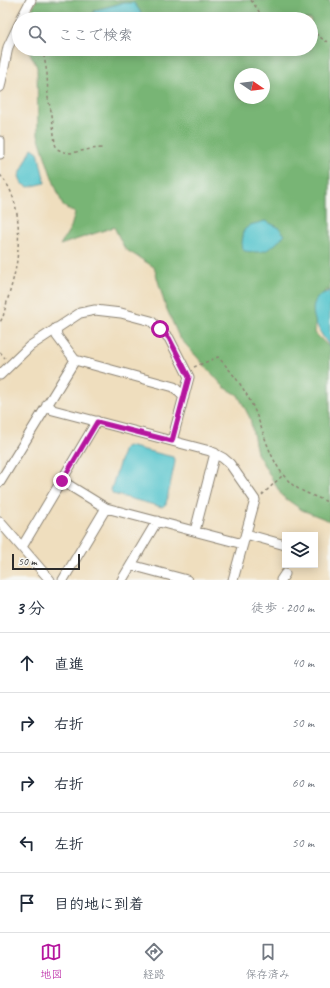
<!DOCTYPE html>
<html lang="ja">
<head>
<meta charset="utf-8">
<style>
  body { margin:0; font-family:Caveat,"Klee One",sans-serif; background:#f2f2f3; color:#1f2937 }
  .controls { position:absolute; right:12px; bottom:12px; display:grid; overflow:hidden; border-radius:0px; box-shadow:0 2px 10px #0003 }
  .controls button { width:36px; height:36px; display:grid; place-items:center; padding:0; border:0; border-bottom:1px solid #e0e1e3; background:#fff; color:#1f2937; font:20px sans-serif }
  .compass { position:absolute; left:234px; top:68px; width:36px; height:36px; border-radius:50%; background:#fff; box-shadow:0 2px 10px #0003; rotate:103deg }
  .scale { position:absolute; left:12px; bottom:10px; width:68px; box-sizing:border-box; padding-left:4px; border:2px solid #2b2b2b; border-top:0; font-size:11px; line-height:14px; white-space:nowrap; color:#2b2b2b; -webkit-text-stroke:3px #f6f6f2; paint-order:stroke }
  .stop { position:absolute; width:12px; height:12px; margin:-9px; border:3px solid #b5179e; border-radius:50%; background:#fff }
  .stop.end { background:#b5179e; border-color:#fff; box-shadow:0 1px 4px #0008 }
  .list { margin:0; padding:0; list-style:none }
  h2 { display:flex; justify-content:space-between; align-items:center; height:52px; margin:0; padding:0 16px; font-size:17px }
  h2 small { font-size:13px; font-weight:400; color:#747a83 }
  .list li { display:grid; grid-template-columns:26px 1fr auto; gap:12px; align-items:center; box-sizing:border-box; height:60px; padding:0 16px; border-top:1px solid #e0e1e3 }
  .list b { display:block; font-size:15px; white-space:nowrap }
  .list em { font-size:13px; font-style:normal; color:#747a83 }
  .icon { flex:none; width:22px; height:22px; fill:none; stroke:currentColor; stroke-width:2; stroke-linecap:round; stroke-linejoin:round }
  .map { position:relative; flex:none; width:330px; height:580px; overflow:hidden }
  .search { position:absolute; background:#fff; box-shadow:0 2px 10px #0003; left:12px; right:12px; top:12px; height:44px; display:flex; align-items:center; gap:10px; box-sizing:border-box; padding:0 14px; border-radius:22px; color:#747a83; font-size:15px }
  .sheet { height:352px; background:#fff }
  nav { display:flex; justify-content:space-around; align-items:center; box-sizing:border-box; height:56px; border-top:1px solid #e0e1e3; background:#fff; font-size:11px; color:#747a83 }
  nav a { display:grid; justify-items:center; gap:2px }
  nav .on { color:#b5179e }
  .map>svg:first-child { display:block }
  .forest { fill:#78b575; stroke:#527050; fill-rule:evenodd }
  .water { fill:#59c6ce; stroke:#42787c }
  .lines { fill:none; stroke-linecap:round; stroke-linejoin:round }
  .street-casing { stroke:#8d8474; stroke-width:11 }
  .path { stroke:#8d8474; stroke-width:1.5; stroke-dasharray:3 3; stroke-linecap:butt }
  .street { stroke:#fff; stroke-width:9 }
  .route { stroke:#b5179e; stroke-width:5 }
</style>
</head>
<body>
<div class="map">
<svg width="330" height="580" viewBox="0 0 330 580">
  <rect width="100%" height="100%" fill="#f6f6f2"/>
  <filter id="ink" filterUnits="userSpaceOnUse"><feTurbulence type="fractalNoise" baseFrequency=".025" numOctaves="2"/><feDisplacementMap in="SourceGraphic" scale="8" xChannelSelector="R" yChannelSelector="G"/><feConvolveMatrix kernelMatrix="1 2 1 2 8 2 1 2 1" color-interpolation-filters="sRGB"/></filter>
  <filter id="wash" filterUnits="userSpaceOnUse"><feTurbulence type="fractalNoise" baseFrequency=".012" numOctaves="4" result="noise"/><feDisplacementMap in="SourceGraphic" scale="16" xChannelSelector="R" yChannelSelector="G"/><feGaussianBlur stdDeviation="0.9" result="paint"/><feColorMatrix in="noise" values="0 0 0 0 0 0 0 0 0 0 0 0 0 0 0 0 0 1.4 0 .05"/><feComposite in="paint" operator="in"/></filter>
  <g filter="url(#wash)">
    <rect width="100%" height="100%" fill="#efdebe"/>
    <path class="forest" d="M36,0H330V291L326,290L316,304L315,333L330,348V521L302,510L282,496L257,453L250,418L238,395L224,387L179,337L165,305L154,267L125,249L114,227L60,245L71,227L75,213L63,206L51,175L38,135L37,67L28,49H311V19H142L140,11L132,3H122L94,11V19H28ZM240,74H264V98H240Z"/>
    <path class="water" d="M122,3H134L140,11L142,19H94L93,14L95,10Z
      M32,148L38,152L45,183L29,187L22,184L19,176Z
      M265,221L278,227L285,235L284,236C269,250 266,254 245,251L243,250L242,243L244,230L250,225Z
      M330,291V347C318,331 299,299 330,291Z
      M128,446L173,457L175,462L166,504L162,507L113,494L111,490L124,448Z"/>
  </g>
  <g filter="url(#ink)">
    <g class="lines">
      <defs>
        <path id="street" d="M21,19L31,0
          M0,87L8,47L19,24
          M0,141V154
          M56,328L57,336L75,360L174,387L184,397
          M0,375L30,346L80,313L95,310L121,313L151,321L169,338L189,377L172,441
          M47,404L53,410L210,451L223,458L230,464L255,500L233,580
          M62,481L106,508L243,544
          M0,482L75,360
          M0,522L50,580
          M195,531L215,453
          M246,534L285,545
          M22,547L97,421
          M131,565L187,580
          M63,580L106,508
          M122,580L157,521
          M281,580L285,574"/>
      </defs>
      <use href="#street" class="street-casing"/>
      <path class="path" d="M251,0L262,16L273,19
        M311,30L325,41L330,42
        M33,49L44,56L47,73L48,98L52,115L55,144L57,149L64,152L71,153L91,149L102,148
        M0,175C20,196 20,232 17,260C15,277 7,300 3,317L0,322
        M0,352L5,358
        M194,367L218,357C233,373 245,389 254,409C266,436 270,466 294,486C302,492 321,499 330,503
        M262,495L284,474"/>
      <use href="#street" class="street"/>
    </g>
  </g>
  <g class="lines" filter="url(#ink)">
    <path class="route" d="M62,481L97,422L172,441L189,377L169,338L160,329"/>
  </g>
</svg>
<div class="controls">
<button><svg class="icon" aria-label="layers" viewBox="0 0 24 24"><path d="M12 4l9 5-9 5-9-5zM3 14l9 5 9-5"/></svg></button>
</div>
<svg class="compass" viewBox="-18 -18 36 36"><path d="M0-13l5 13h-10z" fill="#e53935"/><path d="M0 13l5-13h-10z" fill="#747a83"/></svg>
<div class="scale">50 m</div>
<div class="stop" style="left:160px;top:329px"></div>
<div class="stop end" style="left:62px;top:481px"></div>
<div class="search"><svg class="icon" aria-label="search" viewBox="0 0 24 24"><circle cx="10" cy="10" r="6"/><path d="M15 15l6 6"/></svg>ここで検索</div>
</div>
<section class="sheet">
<h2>3 分<small>徒歩 · 200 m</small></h2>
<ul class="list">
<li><svg class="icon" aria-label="ahead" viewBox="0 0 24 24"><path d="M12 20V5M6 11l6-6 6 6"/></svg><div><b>直進</b></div><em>40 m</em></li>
<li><svg class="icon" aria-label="right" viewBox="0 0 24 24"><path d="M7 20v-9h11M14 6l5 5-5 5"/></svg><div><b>右折</b></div><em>50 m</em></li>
<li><svg class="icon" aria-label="right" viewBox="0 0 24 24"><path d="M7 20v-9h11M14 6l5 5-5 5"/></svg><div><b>右折</b></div><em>60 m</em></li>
<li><svg class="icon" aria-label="left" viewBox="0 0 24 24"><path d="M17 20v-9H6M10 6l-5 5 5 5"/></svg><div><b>左折</b></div><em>50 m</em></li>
<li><svg class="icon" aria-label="arrive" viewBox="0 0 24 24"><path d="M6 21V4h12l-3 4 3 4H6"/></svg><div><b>目的地に到着</b></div></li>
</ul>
</section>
<nav>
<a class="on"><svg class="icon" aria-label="map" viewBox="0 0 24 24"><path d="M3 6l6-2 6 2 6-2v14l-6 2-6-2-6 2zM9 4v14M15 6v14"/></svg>地図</a>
<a><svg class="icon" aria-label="directions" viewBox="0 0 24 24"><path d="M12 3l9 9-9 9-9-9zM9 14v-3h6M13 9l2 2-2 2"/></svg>経路</a>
<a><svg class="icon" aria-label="saved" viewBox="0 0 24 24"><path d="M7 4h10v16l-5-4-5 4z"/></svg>保存済み</a>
</nav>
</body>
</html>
